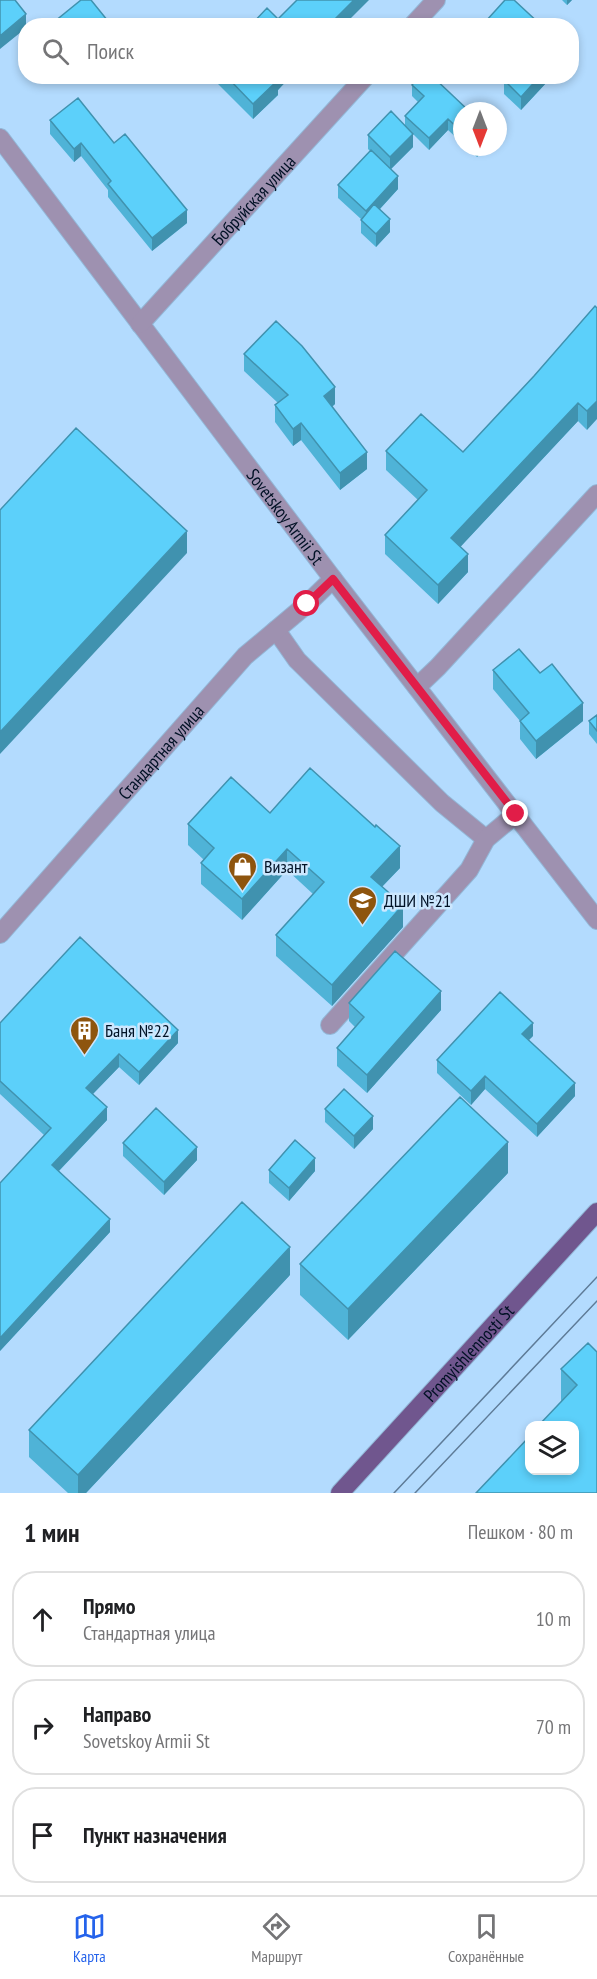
<!DOCTYPE html>
<html lang="ru">
<head>
<meta charset="utf-8">
<style>
  body { margin:0; font-family:"PT Sans Narrow",sans-serif; background:#f6f6f6; color:#202124 }
  .controls { position:absolute; right:18px; bottom:18px; display:grid; overflow:hidden; border-radius:12px; box-shadow:0 3px 9px #0003 }
  .controls button { width:54px; height:54px; display:grid; place-items:center; padding:0; border:0; border-bottom:2px solid #e0e0e0; background:#fff; color:#202124; font:30px sans-serif }
  .compass { position:absolute; left:453px; top:102px; width:54px; height:54px; border-radius:50%; background:#fff; box-shadow:0 3px 9px #0003; rotate:180deg }
  .stop { position:absolute; width:18px; height:18px; margin:-14px; border:4px solid #e11d48; border-radius:50%; background:#fff }
  .stop.end { background:#e11d48; border-color:#fff; box-shadow:0 2px 6px #0008 }
  .list { margin:0; padding:0; list-style:none }
  h2 { display:flex; justify-content:space-between; align-items:center; height:78px; margin:0; padding:0 24px; font-size:26px }
  h2 small { font-size:20px; font-weight:400; color:#757577 }
  .list li { display:grid; grid-template-columns:39px 1fr auto; gap:18px; align-items:center; box-sizing:border-box; height:96px; margin:0 12px 12px; padding:0 12px; border:2px solid #e0e0e0; border-radius:24px }
  .list b { display:block; font-size:22px; white-space:nowrap }
  .list p { margin:0; font-size:20px; white-space:nowrap; color:#757577 }
  .list em { font-size:20px; font-style:normal; color:#757577 }
  .icon { flex:none; width:33px; height:33px; fill:none; stroke:currentColor; stroke-width:2; stroke-linecap:round; stroke-linejoin:round }
  .map { position:relative; flex:none; width:597px; height:1493px; overflow:hidden }
  .search { position:absolute; background:#fff; box-shadow:0 3px 9px #0003; left:18px; right:18px; top:18px; height:66px; display:flex; align-items:center; gap:15px; box-sizing:border-box; padding:0 21px; border-radius:24px; color:#757577; font-size:22px }
  .sheet { height:402px; background:#fff }
  nav { display:flex; justify-content:space-around; align-items:center; box-sizing:border-box; height:84px; border-top:2px solid #e0e0e0; background:#fff; font-size:16px; color:#757577 }
  nav a { display:grid; justify-items:center; gap:3px }
  nav .on { color:#2563eb }
  .map>svg:first-child { display:block }
  .lines { fill:none; stroke-linecap:round; stroke-linejoin:round }
  .minor-casing { stroke:#93b7d7; stroke-width:20 }
  .major-casing { stroke:#93b7d7; stroke-width:20 }
  .minor { stroke:#9e91b0; stroke-width:18 }
  .major { stroke:#70568e; stroke-width:18 }
  .tram { stroke:#5e7b97; stroke-width:1.5 }
  .wall { fill:#4fb3d7 }
  .shaded-wall { fill:#4092af }
  .building { fill:#5cd0fa; stroke:#4092af; stroke-width:1.5 }
  .route { stroke:#e11d48; stroke-width:8 }
  .labels { text-anchor:middle; dominant-baseline:central; stroke-width:5; stroke-linejoin:round; paint-order:stroke }
  .street-label { font-size:18px; fill:#001125; stroke:#cce7fe }
  .poi-label { font-size:18px; fill:#001125; stroke:#cce7fe; text-anchor:start }
</style>
</head>
<body>
<div class="map">
<svg width="597" height="1493" viewBox="0 0 597 1493">
  <rect width="100%" height="100%" fill="#b3dbfe"/>
  <g class="lines">
    <defs>
      <g id="minor">
        <path d="M412,26L436,0"/>
        <path id="s1" d="M0,138L333,579L597,920"/>
        <path id="s2" d="M140,324L366,76"/>
        <path d="M276,630L297,660L442,803L486,839"/>
        <path d="M417,687L438,667L597,494"/>
        <path id="s3" d="M0,934L245,656L307,604L333,579"/>
        <path d="M330,1025L469,870L486,839L516,814"/>
      </g>
      <g id="major">
        <path id="s4" d="M340,1493L597,1212"/>
      </g>
    </defs>
    <use href="#minor" class="minor-casing"/>
    <use href="#major" class="major-casing"/>
    <use href="#minor" class="minor"/>
    <use href="#major" class="major"/>
    <path class="tram" d="M394,1493L597,1277
      M415,1493L597,1301"/>
  </g>
  <path class="wall" d="M562,0H572L567,5Z
    M217,76H291L278,90V95L253,119L217,83Z
    M547,76V82L521,110L504,94V80Z
    M412,85L462,111V143L448,130L429,150L413,134V147L391,169L398,189L380,209L390,232L376,247L361,233V219L338,198V185L370,151L368,149V135L405,126V116L418,102L412,96Z
    M50,120L187,223L152,251L108,197V190L81,156L74,162L50,134Z
    M466,147H485L477,157Z
    M595,306L587,430L578,421L460,547L468,572L438,604L385,554V535L418,500L386,470V451L463,452L534,376Z
    M244,354L335,404L332,407L367,469L340,490L301,440L293,446L275,422V405L278,403L244,371Z
    M493,670L540,673L583,721L536,759L520,739V721L493,689Z
    M597,715V744L589,734V721Z
    M270,813L400,868L382,887L403,927L332,1006L276,956V935L313,894L287,870L242,920L201,884V863L204,860L188,845V824Z
    M349,1003L441,1010L367,1093L337,1066V1048L355,1027L349,1021Z
    M0,1023L178,1043L139,1085L119,1067L93,1094L107,1120L59,1171L110,1232L0,1351L44,1135L0,1094Z
    M533,1036L528,1040L575,1096L537,1137L485,1089L471,1105L437,1073V1060Z
    M325,1109L373,1129L354,1149L325,1122Z
    M123,1143L197,1160L164,1195L123,1156Z
    M269,1170L315,1171L289,1201L269,1183Z
    M508,1173L348,1340L300,1295V1264Z
    M290,1275L86,1493H68L29,1457V1430Z
    M597,1352V1493L561,1400V1369Z"/>
  <path class="shaded-wall" d="M354,0H369L343,26H328Z
    M567,0H572L567,5Z
    M26,14V28L0,49V36Z
    M276,76H291L278,90V95L253,119V104Z
    M540,76H547V82L521,110V97Z
    M448,119V130L429,150V138Z
    M413,134V147L390,170V157Z
    M81,143V156L74,162V149Z
    M477,147H485L477,157Z
    M398,176V189L366,224V211Z
    M187,210V223L152,251V238Z
    M390,219V232L376,247V234Z
    M335,387V404L324,413V396Z
    M597,401V419L587,430V411Z
    M578,403V421L451,557V538Z
    M301,423V440L293,446V429Z
    M367,452V469L340,490V473Z
    M187,531V553L0,754V732Z
    M468,554V572L438,604V585Z
    M583,703V721L536,759V741Z
    M400,846V868L371,898V877Z
    M287,849V870L242,920V899Z
    M403,905V927L332,1006V985Z
    M441,991V1010L367,1093V1075Z
    M533,1023V1036L522,1047V1034Z
    M178,1030V1043L139,1085V1072Z
    M119,1054V1067L86,1101V1088Z
    M485,1076V1089L471,1105V1091Z
    M575,1083V1096L537,1137V1124Z
    M107,1107V1120L52,1178V1165Z
    M373,1116V1129L354,1149V1136Z
    M508,1142V1173L348,1340V1309Z
    M197,1147V1160L164,1195V1182Z
    M315,1158V1171L289,1201V1188Z
    M110,1219V1232L0,1351V1338Z
    M290,1247V1275L86,1493H78V1475Z"/>
  <path class="building" d="M0,0H15L26,14L0,36Z
    M81,0H91L112,26H49Z
    M297,0H354L328,26H250L267,8L278,19Z
    M505,0H514L542,26H491L486,21Z
    M226,76H276L275,77L278,80L253,104Z
    M419,76H432L469,111H462V132L448,119L429,138L405,116L424,96L412,85Z
    M507,76H540L521,97L504,80Z
    M78,98L114,143L125,134L187,210L152,238L108,184L111,181L81,143L74,149L50,120Z
    M391,111L413,134L390,157L368,135Z
    M371,150L398,176L366,211L338,185Z
    M374,204L390,219L376,234L361,220Z
    M595,306L597,308V401L587,411L578,403L451,538L468,554L438,585L385,535L427,490L386,451L421,414L463,452L534,376Z
    M276,321L302,346L335,387L324,396L367,452L340,473L301,423L293,429L275,405L288,395L244,354Z
    M76,428L187,531L0,732V510Z
    M519,649L540,673L552,664L583,703L536,741L520,721L529,713L493,670Z
    M597,715V731L589,721Z
    M310,768L375,827L376,825L400,846L371,877L403,905L332,985L276,935L324,882L287,849L242,899L201,863L214,848L188,824L231,777L270,813Z
    M80,937L178,1030L139,1072L119,1054L86,1088L107,1107L52,1165L110,1219L0,1338V1183L51,1128L0,1081V1023Z
    M395,951L441,991L367,1075L337,1048L364,1017L349,1003Z
    M500,992L533,1023L522,1034L575,1083L537,1124L485,1076L471,1091L437,1060Z
    M344,1089L373,1116L354,1136L325,1109Z
    M460,1097L508,1142L348,1309L300,1264Z
    M156,1108L197,1147L164,1182L123,1143Z
    M295,1140L315,1158L289,1188L269,1170Z
    M242,1202L290,1247L78,1475L29,1430Z
    M588,1343L597,1352V1493H476L530,1436V1470H574V1425H539L577,1385L561,1369Z"/>
  <g class="lines">
    <path class="route" d="M307,604L333,579L516,814"/>
  </g>
  <defs>
    <symbol id="shop-pin" viewBox="-11 -11 22 30"><path d="M0 17L-7.5 6A9.5 9.5 0 1 1 7.5 6Z" fill="#8e550e" stroke="#cce7fe"/><path d="M-5-2.5h2.3a2.7 3.5 0 0 1 5.4 0H5L5.5 6h-11ZM-1.5-2.5h3a1.5 2.3 0 0 0-3 0Z" fill="#fff"/></symbol>
    <symbol id="school-pin" viewBox="-11 -11 22 30"><path d="M0 17L-7.5 6A9.5 9.5 0 1 1 7.5 6Z" fill="#8e550e" stroke="#cce7fe"/><path d="M0-5L7-2L0 1L-7-2ZM-4 1L0 2.5L4 1V4Q0 6-4 4Z" fill="#fff"/></symbol>
    <symbol id="building-pin" viewBox="-11 -11 22 30"><path d="M0 17L-7.5 6A9.5 9.5 0 1 1 7.5 6Z" fill="#8e550e" stroke="#cce7fe"/><path d="M-4-6H4V6H1V3H-1V6H-4ZM-2.5-4.3h1.7v1.8h-1.7ZM.8-4.3h1.7v1.8H.8ZM-2.5-1h1.7V.8h-1.7ZM.8-1h1.7V.8H.8Z" fill="#fff"/></symbol>
  </defs>
  <g fill-rule="evenodd">
    <use href="#shop-pin" x="226" y="850" width="33" height="45"/>
    <use href="#school-pin" x="346" y="884" width="33" height="45"/>
    <use href="#building-pin" x="68" y="1014" width="33" height="45"/>
  </g>
  <g class="labels">
    <g class="street-label">
      <text stroke="none"><textPath href="#s2" startOffset="168">Бобруйская улица</textPath></text>
      <text stroke="none"><textPath href="#s1" startOffset="474">Sovetskoy Armii St</textPath></text>
      <text stroke="none"><textPath href="#s3" startOffset="243">Стандартная улица</textPath></text>
      <text stroke="none"><textPath href="#s4" startOffset="190">Promyishlennosti St</textPath></text>
    </g>
    <g class="poi-label">
      <text x="264" y="866">Визант</text>
      <text x="384" y="900">ДШИ №21</text>
      <text x="105" y="1030">Баня №22</text>
    </g>
  </g>
</svg>
<div class="controls">
<button><svg class="icon" aria-label="layers" viewBox="0 0 24 24"><path d="M12 4l9 5-9 5-9-5zM3 14l9 5 9-5"/></svg></button>
</div>
<svg class="compass" viewBox="-18 -18 36 36"><path d="M0-13l5 13h-10z" fill="#e53935"/><path d="M0 13l5-13h-10z" fill="#757577"/></svg>
<div class="stop" style="left:307px;top:604px"></div>
<div class="stop end" style="left:516px;top:814px"></div>
<div class="search"><svg class="icon" aria-label="search" viewBox="0 0 24 24"><circle cx="10" cy="10" r="6"/><path d="M15 15l6 6"/></svg>Поиск</div>
</div>
<section class="sheet">
<h2>1 мин<small>Пешком · 80 m</small></h2>
<ul class="list">
<li><svg class="icon" aria-label="ahead" viewBox="0 0 24 24"><path d="M12 20V5M6 11l6-6 6 6"/></svg><div><b>Прямо</b><p>Стандартная улица</p></div><em>10 m</em></li>
<li><svg class="icon" aria-label="right" viewBox="0 0 24 24"><path d="M7 20v-9h11M14 6l5 5-5 5"/></svg><div><b>Направо</b><p>Sovetskoy Armii St</p></div><em>70 m</em></li>
<li><svg class="icon" aria-label="arrive" viewBox="0 0 24 24"><path d="M6 21V4h12l-3 4 3 4H6"/></svg><div><b>Пункт назначения</b></div></li>
</ul>
</section>
<nav>
<a class="on"><svg class="icon" aria-label="map" viewBox="0 0 24 24"><path d="M3 6l6-2 6 2 6-2v14l-6 2-6-2-6 2zM9 4v14M15 6v14"/></svg>Карта</a>
<a><svg class="icon" aria-label="directions" viewBox="0 0 24 24"><path d="M12 3l9 9-9 9-9-9zM9 14v-3h6M13 9l2 2-2 2"/></svg>Маршрут</a>
<a><svg class="icon" aria-label="saved" viewBox="0 0 24 24"><path d="M7 4h10v16l-5-4-5 4z"/></svg>Сохранённые</a>
</nav>
</body>
</html>
